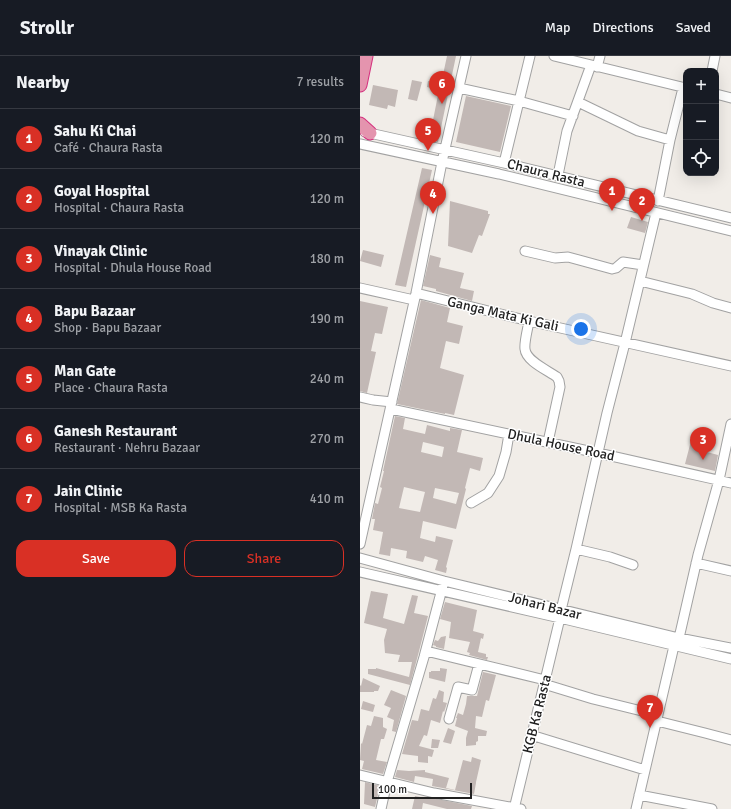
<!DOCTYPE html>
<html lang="en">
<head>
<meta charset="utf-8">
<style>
  body { margin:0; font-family:Signika,sans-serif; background:#20242c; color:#f1f3f6 }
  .controls { position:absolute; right:12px; top:12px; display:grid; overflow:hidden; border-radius:8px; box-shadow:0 4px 16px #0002 }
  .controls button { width:36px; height:36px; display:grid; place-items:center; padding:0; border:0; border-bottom:1px solid #363941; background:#171b24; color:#f1f3f6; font:20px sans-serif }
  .scale { position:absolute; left:12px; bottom:10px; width:100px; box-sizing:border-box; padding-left:4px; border:2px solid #212121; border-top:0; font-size:11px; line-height:14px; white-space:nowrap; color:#212121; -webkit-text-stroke:3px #fff; paint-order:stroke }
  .you { position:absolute; left:221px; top:273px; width:14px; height:14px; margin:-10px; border:3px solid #fff; border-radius:50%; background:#1a73e8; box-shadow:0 0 0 6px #1a73e833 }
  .badge { display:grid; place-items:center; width:26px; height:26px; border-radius:50%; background:#d93025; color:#fff; font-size:13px; font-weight:700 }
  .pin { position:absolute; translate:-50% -33px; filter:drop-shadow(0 1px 2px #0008) }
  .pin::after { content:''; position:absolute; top:21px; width:14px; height:12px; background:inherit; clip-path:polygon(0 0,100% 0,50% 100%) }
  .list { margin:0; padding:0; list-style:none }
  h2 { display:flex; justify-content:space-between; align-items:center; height:52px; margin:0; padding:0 16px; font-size:17px }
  h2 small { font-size:13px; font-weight:400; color:#9ea1a6 }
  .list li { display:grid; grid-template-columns:26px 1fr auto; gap:12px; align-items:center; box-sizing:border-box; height:60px; padding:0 16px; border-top:1px solid #363941 }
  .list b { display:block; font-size:15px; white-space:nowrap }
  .list p { margin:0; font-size:13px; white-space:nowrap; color:#9ea1a6 }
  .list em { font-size:13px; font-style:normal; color:#9ea1a6 }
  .actions { display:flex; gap:8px; padding:12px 16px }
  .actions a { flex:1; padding:9px 0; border:1px solid #d93025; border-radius:12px; text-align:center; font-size:14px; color:#d93025 }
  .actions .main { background:#d93025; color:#fff }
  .icon { flex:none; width:22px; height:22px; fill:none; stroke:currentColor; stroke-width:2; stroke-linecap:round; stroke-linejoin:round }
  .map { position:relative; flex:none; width:371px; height:753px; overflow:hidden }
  header { display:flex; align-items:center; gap:24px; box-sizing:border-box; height:56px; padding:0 20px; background:#171b24; border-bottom:1px solid #363941 }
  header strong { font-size:19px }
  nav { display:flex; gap:22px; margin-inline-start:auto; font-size:14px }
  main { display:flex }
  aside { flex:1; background:#171b24 }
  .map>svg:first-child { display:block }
  .building { fill:#c2b8b5; fill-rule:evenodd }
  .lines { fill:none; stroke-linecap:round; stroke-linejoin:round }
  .minor-casing { stroke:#a2a2a2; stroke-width:11 }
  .highway-casing { stroke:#d4307e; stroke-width:15 }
  .minor { stroke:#fff; stroke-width:9 }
  .highway { stroke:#e494ae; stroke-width:13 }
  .labels { text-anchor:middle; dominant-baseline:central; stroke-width:3; stroke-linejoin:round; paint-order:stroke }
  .street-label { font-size:14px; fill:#212121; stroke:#fff }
</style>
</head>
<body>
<header>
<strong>Strollr</strong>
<nav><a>Map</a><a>Directions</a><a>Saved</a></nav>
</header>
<main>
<aside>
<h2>Nearby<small>7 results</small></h2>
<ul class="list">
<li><span class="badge">1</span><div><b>Sahu Ki Chai</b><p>Café · Chaura Rasta</p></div><em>120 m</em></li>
<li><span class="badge">2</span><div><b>Goyal Hospital</b><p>Hospital · Chaura Rasta</p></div><em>120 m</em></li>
<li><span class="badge">3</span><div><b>Vinayak Clinic</b><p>Hospital · Dhula House Road</p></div><em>180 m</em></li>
<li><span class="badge">4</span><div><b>Bapu Bazaar</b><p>Shop · Bapu Bazaar</p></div><em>190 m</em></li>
<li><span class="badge">5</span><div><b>Man Gate</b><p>Place · Chaura Rasta</p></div><em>240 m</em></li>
<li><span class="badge">6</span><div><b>Ganesh Restaurant</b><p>Restaurant · Nehru Bazaar</p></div><em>270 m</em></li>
<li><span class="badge">7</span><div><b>Jain Clinic</b><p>Hospital · MSB Ka Rasta</p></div><em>410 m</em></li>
</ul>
<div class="actions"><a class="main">Save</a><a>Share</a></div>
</aside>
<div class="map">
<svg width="371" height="753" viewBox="0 0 371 753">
  <rect width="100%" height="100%" fill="#f1ede8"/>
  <path class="building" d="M87,0H96L78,86L69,84L79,34L67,31L68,25L81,28Z
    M52,24L62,26L57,45L48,43Z
    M13,29L38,34L35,51L28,49L27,53L9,49Z
    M106,40L151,50L140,96L96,86Z
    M62,112L72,114L46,231L35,229Z
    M90,145L128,155V158H130L122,180L119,179L112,197L88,190Z
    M271,161L288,166L285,177L267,172Z
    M3,194L24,199L21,211L0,205Z
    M70,199L81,202L79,211L104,217L100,232L114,235L112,245L76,235V233L63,230Z
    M61,244L90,252L87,266L103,270L99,288L86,285L80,312L104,319L94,359L85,357V358L37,348Z
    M0,245L28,251L22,278L15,277L11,295L16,296L7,337L0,335Z
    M35,360L45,362L43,373L65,378L67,369L90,375V372L102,374L97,396L123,402L120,415L110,412L105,432L106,433L96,473L63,465L60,482L75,486L76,480L93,484L86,511L87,512L86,517L75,514L78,504L65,500L63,506L46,502L47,495L31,492L30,500L19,498L23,476L13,474L15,463H12L15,447L18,448L22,432L20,431L24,415H23ZM63,386L84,391L82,401L61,396ZM44,431L65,436L60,456L39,452ZM75,432L99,437L96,448L73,442Z
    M332,381L350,386L347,396L358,399L355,415L325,408Z
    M11,535L28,538L23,562L44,568L52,539L58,540L54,557L68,560L58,599L50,629L8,618V613H16V612L49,621L52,606H38L40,599L25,597L24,584L27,573L4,567Z
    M85,546L117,554L113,575L124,578L123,583L121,582L118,596L126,598V601H128L127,604L109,599L110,597L107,596L110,586L89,582L91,566L80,563Z
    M86,580L84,593L76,591V590L73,589L75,584L78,585L81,581Z
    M80,612L87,613L85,626L69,622V616H71V615H80Z
    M123,616L136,619L129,645L126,644L122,661L116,660L115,672L127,675L126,680H118V685L116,686V689L106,690V682L108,675L95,670L97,662H96L98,657L103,659L106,648L107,640H117Z
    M3,622L20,630L18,635H14V636H0V629L1,630Z
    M31,634L46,640L36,676L32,675L34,664L27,661L31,652L24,649Z
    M79,634L84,636L83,646L87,647L84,656L83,655L80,667L71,664L67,680L64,679L59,690L74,694L72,701L68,700V707L58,706V700L42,698L52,664L58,665L61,653L69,655L73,642L76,643Z
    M3,645L15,649L13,656L1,653Z
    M14,660L23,662V671L27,673L24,683H21L16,704L27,706L23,718L2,713L4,705L0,704L1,687L2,688L7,669L11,670Z
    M88,672L95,675L91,688L83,686Z
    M72,683L80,684L78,692H71Z
    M112,701L121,704L116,726V727L114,738L72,730L73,723L55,720L54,726L35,721L37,714L49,715L65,714V716L89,722L86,732L95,734L103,704L111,706Z
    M5,726L20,730L15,751L4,748Z
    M55,740L66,742L67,741L112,750L111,753H87L63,747L62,753H52Z"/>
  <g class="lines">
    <defs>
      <path id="minor" d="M194,0L326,32
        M237,11L240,0
        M352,15L355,0
        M99,32L159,45L213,60
        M356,38L371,42
        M218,46L278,75L310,84
        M5,76L144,107L371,162
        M0,88L139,118L371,175
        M144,107L170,0
        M198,119L207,75L231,9
        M298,145L310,84L323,32
        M165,195L195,202L208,201L252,213L256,212L263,206L283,209
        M280,225L332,238L353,247L371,252
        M0,232L54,244
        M56,237L169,265L371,310
        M169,265C168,272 164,286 165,293C166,305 187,314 197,321L199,325L200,331L188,386
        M0,341L13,344L32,346
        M31,353L238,397L371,427
        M111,447L128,437L139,420L146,396L149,378
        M0,488L56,237L82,106L106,0
        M216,493L250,501L273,509
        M0,502L84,525L319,582L371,592
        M336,507L371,515
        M0,516L200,562L371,603
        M201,554L216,493L247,357L265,287L296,157
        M319,582L338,499L359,424L371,368
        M66,595L185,624
        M184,628L233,643L298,659
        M89,663L98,631L112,634L119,608
        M297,665L345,677L371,684
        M171,679L285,714
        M0,719L74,737L161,753
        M279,739L352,753
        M21,753L27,726L64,601L83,529
        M154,753L200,562
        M276,753L314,590"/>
      <path id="highway" d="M0,29L6,0
        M0,68L10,77"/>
    </defs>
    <use href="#minor" class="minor-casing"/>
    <use href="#highway" class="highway-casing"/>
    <use href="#minor" class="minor"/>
    <use href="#highway" class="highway"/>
  </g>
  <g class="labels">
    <g class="street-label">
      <text transform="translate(186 117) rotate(14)">Chaura Rasta</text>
      <text transform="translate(143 258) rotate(13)">Ganga Mata Ki Gali</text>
      <text transform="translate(201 389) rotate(12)">Dhula House Road</text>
      <text transform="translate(185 550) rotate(14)">Johari Bazar</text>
      <text transform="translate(177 658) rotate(-76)">KGB Ka Rasta</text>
    </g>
  </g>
</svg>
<div class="controls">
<button>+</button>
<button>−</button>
<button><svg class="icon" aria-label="locate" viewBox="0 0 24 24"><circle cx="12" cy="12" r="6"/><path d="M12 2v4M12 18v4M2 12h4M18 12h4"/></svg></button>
</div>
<div class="scale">100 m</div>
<div class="you"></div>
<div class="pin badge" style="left:252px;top:155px">1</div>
<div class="pin badge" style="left:282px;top:165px">2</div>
<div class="pin badge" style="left:343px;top:404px">3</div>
<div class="pin badge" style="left:73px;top:158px">4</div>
<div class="pin badge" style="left:68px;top:95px">5</div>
<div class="pin badge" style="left:82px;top:48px">6</div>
<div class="pin badge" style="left:290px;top:672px">7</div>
</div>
</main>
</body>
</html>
